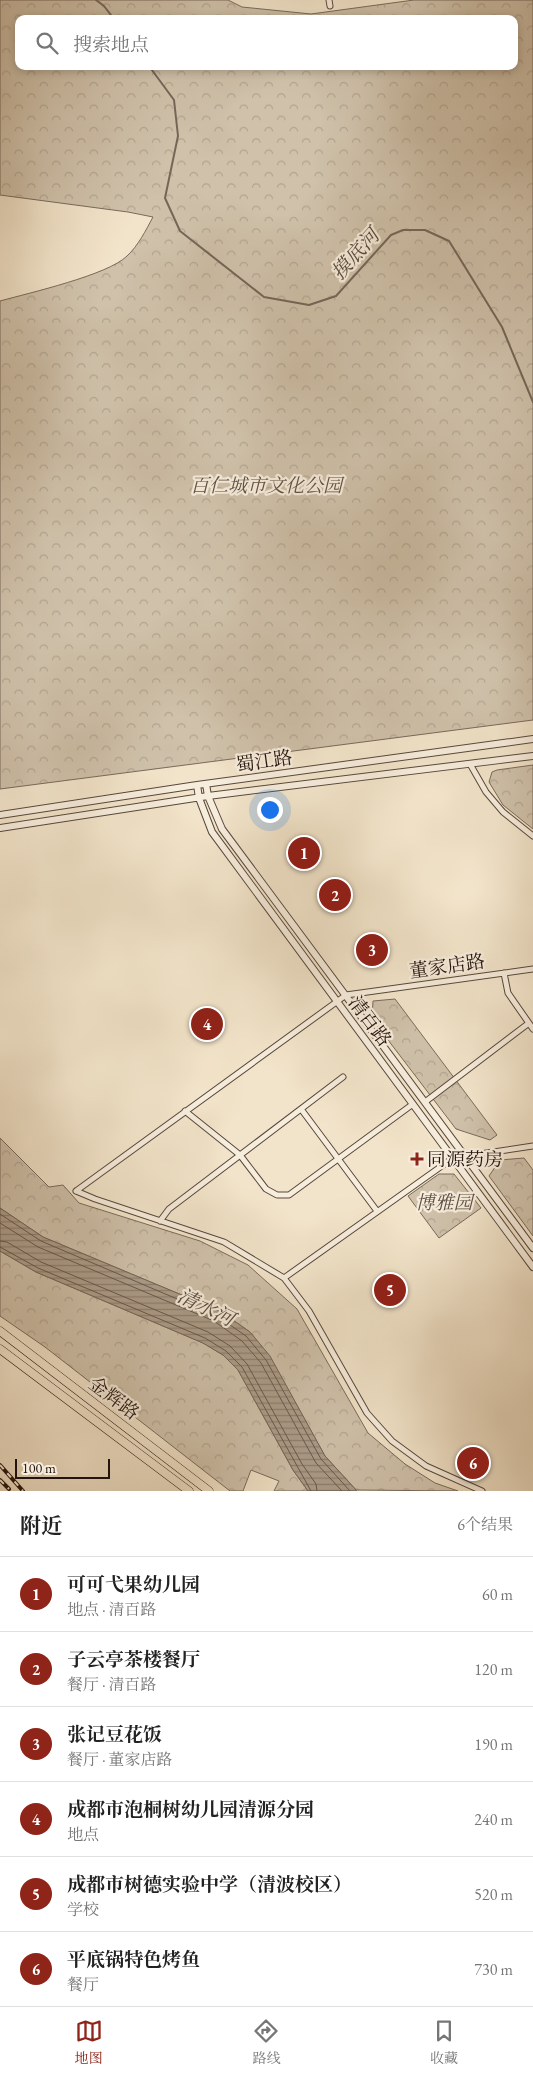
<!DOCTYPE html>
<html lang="zh">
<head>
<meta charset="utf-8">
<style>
  body { margin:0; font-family:"EB Garamond","Noto Serif SC",serif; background:#f6f6f6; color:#222 }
  .scale { position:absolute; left:15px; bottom:12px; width:95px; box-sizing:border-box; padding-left:5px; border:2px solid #23140d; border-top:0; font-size:14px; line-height:18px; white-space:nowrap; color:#23140d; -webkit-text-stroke:4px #f7eddd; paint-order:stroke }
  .you { position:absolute; left:269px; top:809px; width:18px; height:18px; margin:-12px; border:4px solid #fff; border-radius:50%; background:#1a73e8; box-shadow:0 0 0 8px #1a73e833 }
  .badge { display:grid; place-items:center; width:32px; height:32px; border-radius:50%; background:#8f2418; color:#fff; font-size:16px; font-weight:700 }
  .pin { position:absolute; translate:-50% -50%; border:2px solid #fff; box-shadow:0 1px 5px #0006 }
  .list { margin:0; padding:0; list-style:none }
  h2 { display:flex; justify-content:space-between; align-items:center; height:65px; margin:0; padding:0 20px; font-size:21px }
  h2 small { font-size:16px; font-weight:400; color:#767676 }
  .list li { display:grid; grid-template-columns:32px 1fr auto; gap:15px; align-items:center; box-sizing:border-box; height:75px; padding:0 20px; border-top:1px solid #e0e0e0 }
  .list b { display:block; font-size:19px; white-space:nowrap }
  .list p { margin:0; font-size:16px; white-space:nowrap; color:#767676 }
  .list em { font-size:16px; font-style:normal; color:#767676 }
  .icon { flex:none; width:28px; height:28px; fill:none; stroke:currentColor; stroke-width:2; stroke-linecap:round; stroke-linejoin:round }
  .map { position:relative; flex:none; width:533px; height:1491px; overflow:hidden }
  .search { position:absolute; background:#fff; box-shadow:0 2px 8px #0003; left:15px; right:15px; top:15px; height:55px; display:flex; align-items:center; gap:12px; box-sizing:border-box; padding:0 18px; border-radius:10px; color:#767676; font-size:19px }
  .sheet { height:515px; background:#fff }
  nav { display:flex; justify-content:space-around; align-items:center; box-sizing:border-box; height:70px; border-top:1px solid #e0e0e0; background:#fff; font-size:14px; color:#767676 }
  nav a { display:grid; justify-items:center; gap:2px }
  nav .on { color:#8f2418 }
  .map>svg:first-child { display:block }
  .park { fill:url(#park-crowns); stroke:#796a5c; fill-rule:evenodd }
  .water { fill:url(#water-rules); stroke:#756658 }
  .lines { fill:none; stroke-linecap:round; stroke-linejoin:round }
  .shore { stroke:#68584c; stroke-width:1 }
  .stream { stroke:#756658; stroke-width:2 }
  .minor-casing { stroke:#57483c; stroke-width:7 }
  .tertiary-casing { stroke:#57483c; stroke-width:8 }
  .primary-casing { stroke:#23140d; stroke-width:9 }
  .minor { stroke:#f7eddd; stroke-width:5 }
  .tertiary { stroke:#f7eddd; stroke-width:6 }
  .primary { stroke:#f2e4ca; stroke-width:8 }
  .rail-casing { stroke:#23140d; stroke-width:4 }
  .rail { stroke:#f7eddd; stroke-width:2; stroke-dasharray:5.5; stroke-linecap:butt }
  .poi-dot { fill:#8f2418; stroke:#f7eddd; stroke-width:2 }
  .labels { text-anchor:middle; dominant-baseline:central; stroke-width:4.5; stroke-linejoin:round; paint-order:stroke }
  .park-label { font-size:19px; font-style:italic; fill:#5f5144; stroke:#f7eddd }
  .street-label { font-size:19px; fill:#23140d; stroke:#f7eddd }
  .poi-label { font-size:19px; fill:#23140d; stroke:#f7eddd; text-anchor:start }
  .water-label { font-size:20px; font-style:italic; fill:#5a4b3f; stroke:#f7eddd }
</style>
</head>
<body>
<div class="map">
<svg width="533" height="1491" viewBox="0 0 533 1491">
  <defs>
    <pattern id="park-crowns" width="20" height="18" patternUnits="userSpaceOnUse" patternTransform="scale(1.25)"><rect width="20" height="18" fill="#cfc1aa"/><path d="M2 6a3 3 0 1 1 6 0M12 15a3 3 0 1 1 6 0" fill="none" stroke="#b1a591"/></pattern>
    <pattern id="water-rules" width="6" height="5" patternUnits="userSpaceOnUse" patternTransform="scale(1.25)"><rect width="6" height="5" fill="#ac9d8a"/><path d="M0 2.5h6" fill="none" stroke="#8c7f6f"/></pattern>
  </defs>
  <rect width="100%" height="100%" fill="#f2e4ca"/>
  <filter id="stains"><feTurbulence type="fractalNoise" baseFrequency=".004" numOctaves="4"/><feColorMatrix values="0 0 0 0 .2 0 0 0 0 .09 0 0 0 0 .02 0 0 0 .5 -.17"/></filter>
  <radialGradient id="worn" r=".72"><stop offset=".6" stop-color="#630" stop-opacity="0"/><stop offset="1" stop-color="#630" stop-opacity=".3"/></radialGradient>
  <path class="park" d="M0,0H228L242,7L311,14L414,0H533V720L0,789V301C29,293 108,275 127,256C138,246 146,230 153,217L128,212L0,195ZM19,19H514V66H19Z
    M533,765V829L503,805L489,782L492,772L497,770Z
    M395,999L497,1135L490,1140L456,1129L372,1019L373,1001Z
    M0,1138L49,1187L63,1185L79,1203L200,1241L248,1265L297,1309L368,1433L405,1464L435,1483L458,1491L356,1490L325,1456L270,1357L250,1332L220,1311L43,1237L0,1208Z
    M524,1158L533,1170V1236L489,1176L500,1160Z
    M439,1174H454L481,1208L439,1238L408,1196Z
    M0,1251L36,1272L203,1343L223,1355L238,1370L293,1470L308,1491H274L279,1481L251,1470L243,1491H230L45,1347L0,1316Z"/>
  <path class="water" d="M0,1208L43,1237L220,1311L250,1332L270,1356L325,1456L357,1491H308L293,1470L238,1370L223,1355L203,1343L36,1272L0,1251Z"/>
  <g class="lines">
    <path class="shore" d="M0,1214L41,1241L217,1316L246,1336L266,1360L321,1459L350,1491
      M0,1223L38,1247L214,1321L242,1341L261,1363L316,1463L342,1491
      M0,1241L7,1242L41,1262L208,1332L230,1346L247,1364L302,1464L316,1484L317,1491
      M0,1247L38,1268L205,1338L226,1351L242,1367L311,1491"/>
    <path class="stream" d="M96,0L104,6L114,19
      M149,66L174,100L178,136L165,198L180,231L264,297L309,305L336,296L391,235L403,230H425L449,241L502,327L533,402"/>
    <defs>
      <path id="minor" d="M329,0L330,6
        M470,764L486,792L503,812L533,836
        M504,973L508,993L533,1029
        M425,1102L529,1023
        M301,1109L377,1211
        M185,1111L240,1155L266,1189L277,1195H289L413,1104
        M76,1191L95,1199L224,1242L284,1278L309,1311L367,1413L392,1441L426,1466L482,1491
        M76,1191L346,995L533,969
        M160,1221L169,1209L343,1077
        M284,1278L453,1158L533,1146"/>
      <path id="tertiary" d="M206,784L208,796L222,829L533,1248
        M197,785L199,798L212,832L533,1267
        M0,815L197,785L533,739
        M0,828L208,796L533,756"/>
      <path id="primary" d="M0,1331L209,1491
        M0,1349L189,1491"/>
    </defs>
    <use href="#minor" class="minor-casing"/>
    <use href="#tertiary" class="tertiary-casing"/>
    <use href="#primary" class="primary-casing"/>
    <use href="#minor" class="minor"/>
    <use href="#tertiary" class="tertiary"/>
    <use href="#primary" class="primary"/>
    <defs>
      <path id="rail" d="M0,1465L23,1491
        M0,1480L9,1489"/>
    </defs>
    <use href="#rail" class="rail-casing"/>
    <use href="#rail" class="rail"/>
  </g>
  <path class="poi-dot" d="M414.5 1151.5h5v5h5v5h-5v5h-5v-5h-5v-5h5z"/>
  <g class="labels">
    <g class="park-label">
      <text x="266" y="485">百仁城市文化公园</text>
      <text x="444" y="1202">博雅园</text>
    </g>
    <g class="street-label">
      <text transform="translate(264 761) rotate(-8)">蜀江路</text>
      <text transform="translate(447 966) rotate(-8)">董家店路</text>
      <text transform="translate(370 1021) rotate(53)">清百路</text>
      <text transform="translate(114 1398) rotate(37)">金辉路</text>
    </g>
    <g class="poi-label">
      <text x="427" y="1159">同源药房</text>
    </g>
    <g class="water-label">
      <text transform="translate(355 254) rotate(-48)">摸底河</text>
      <text transform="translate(206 1307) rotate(26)">清水河</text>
    </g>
  </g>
  <rect width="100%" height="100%" filter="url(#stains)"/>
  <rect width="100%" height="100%" fill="url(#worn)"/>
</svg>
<div class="scale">100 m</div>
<div class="you"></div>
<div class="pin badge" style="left:304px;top:853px">1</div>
<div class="pin badge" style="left:335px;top:895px">2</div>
<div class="pin badge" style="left:372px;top:950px">3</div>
<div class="pin badge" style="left:207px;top:1024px">4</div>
<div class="pin badge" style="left:390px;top:1290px">5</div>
<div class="pin badge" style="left:473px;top:1463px">6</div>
<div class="search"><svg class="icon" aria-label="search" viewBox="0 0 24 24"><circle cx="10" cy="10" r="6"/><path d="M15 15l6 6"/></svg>搜索地点</div>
</div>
<section class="sheet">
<h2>附近<small>6个结果</small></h2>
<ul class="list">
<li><span class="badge">1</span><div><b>可可弋果幼儿园</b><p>地点 · 清百路</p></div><em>60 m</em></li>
<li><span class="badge">2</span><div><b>子云亭茶楼餐厅</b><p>餐厅 · 清百路</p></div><em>120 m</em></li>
<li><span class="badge">3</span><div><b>张记豆花饭</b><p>餐厅 · 董家店路</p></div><em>190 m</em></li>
<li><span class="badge">4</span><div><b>成都市泡桐树幼儿园清源分园</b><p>地点</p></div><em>240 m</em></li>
<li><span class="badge">5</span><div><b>成都市树德实验中学（清波校区）</b><p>学校</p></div><em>520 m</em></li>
<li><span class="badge">6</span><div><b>平底锅特色烤鱼</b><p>餐厅</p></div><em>730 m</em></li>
</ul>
</section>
<nav>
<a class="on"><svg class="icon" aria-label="map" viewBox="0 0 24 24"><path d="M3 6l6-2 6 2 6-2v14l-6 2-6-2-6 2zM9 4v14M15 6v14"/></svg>地图</a>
<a><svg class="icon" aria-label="directions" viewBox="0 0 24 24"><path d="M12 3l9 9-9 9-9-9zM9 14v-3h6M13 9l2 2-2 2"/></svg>路线</a>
<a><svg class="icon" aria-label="saved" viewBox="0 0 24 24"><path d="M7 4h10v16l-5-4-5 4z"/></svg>收藏</a>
</nav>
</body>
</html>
